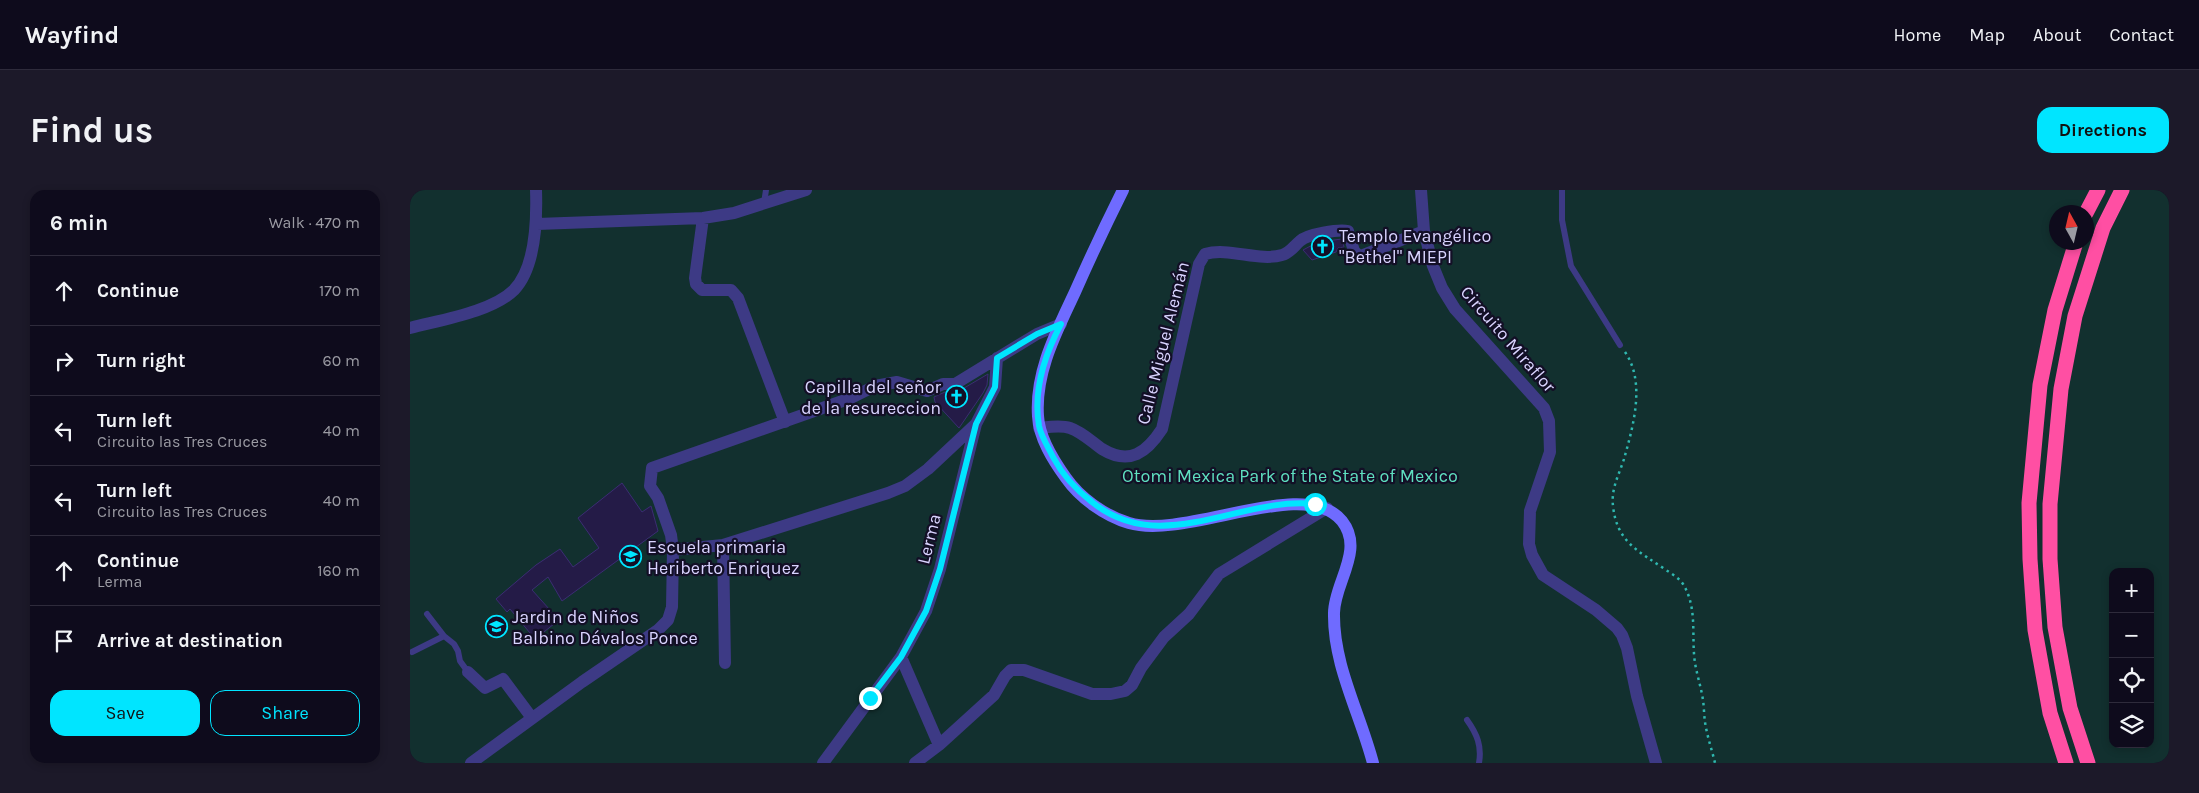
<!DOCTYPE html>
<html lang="en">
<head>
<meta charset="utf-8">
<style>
  body { margin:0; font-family:Karla,sans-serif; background:#1c1929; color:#f1f3f6 }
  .controls { position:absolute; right:15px; bottom:15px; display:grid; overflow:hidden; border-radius:10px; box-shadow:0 2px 8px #0003 }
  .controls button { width:45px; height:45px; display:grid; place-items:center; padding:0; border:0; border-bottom:1px solid #2e2b3b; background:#0e0b1c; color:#f1f3f6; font:25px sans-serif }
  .compass { position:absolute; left:1639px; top:15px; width:45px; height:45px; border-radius:50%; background:#0e0b1c; box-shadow:0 2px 8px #0003; rotate:352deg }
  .stop { position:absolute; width:15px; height:15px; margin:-11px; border:4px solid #00e5ff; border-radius:50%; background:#fff }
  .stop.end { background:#00e5ff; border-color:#fff; box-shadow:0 1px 5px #0008 }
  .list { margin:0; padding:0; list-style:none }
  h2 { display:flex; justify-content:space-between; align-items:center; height:65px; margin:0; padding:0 20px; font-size:21px }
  h2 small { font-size:16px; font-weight:400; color:#9b9ba3 }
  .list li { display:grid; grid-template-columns:32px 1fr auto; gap:15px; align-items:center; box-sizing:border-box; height:70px; padding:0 20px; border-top:1px solid #2e2b3b }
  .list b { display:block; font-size:19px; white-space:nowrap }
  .list p { margin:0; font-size:16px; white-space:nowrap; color:#9b9ba3 }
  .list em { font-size:16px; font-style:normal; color:#9b9ba3 }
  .actions { display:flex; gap:10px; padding:15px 20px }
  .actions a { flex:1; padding:11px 0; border:1px solid #00e5ff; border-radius:15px; text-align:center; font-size:18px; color:#00e5ff }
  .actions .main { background:#00e5ff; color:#111 }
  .icon { flex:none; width:28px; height:28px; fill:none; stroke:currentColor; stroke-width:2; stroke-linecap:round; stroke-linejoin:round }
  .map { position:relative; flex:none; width:1759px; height:573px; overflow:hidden; border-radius:15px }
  header { display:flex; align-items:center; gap:30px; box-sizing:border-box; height:70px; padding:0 25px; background:#0e0b1c; border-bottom:1px solid #2e2b3b }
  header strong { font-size:24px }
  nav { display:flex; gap:28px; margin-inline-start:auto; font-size:18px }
  .intro { display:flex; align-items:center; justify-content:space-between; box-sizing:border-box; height:120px; padding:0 30px }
  h1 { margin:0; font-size:35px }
  .button { padding:12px 22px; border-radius:15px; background:#00e5ff; color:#111; font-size:18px; font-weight:700 }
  main { display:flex; gap:30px; padding:0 30px }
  aside { flex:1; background:#0e0b1c; border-radius:15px; box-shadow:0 2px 8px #0003 }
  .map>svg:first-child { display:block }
  .green { fill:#12302f; fill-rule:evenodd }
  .building { fill:#241b47; stroke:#3b2d73 }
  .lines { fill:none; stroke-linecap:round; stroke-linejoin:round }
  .path { stroke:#2fb8b0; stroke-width:2.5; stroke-dasharray:2.5 4; stroke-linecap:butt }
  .service { stroke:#3d3a85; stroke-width:6 }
  .minor { stroke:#3d3a85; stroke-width:12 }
  .secondary { stroke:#6f6bff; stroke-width:12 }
  .motorway { stroke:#ff4fa3; stroke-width:15 }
  .route { stroke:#00e5ff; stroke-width:6 }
  .labels { text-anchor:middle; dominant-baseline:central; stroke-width:4.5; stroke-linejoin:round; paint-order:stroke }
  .poi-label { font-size:18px; fill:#d9d4ff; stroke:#130f26; text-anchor:start }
  .street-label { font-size:18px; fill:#d9d4ff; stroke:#130f26 }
  .park-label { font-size:18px; fill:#5fe0c0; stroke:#130f26 }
</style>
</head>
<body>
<header>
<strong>Wayfind</strong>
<nav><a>Home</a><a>Map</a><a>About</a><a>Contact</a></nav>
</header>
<div class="intro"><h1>Find us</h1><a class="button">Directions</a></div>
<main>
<aside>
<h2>6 min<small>Walk · 470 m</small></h2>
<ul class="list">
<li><svg class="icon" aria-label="ahead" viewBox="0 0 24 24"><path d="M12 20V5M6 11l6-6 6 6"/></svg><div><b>Continue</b></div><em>170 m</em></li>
<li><svg class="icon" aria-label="right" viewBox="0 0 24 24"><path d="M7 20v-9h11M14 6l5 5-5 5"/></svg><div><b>Turn right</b></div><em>60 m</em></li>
<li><svg class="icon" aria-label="left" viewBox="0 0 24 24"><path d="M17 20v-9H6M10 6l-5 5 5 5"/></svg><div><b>Turn left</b><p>Circuito las Tres Cruces</p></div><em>40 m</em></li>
<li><svg class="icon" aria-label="left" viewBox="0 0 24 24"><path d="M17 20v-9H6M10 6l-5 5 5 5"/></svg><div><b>Turn left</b><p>Circuito las Tres Cruces</p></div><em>40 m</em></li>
<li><svg class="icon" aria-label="ahead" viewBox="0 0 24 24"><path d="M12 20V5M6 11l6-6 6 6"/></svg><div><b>Continue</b><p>Lerma</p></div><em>160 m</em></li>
<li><svg class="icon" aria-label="arrive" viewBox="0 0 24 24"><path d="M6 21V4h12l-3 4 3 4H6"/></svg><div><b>Arrive at destination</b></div></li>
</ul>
<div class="actions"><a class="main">Save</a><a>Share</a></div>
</aside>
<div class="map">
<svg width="1759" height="573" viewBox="0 0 1759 573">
  <rect width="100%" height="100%" fill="#130f26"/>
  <path class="green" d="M0,0H1759V573H0ZM1646,22H1676V52H1646ZM1703,382H1740V554H1703Z"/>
  <path class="building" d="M932,49L934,57L928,58L926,62L902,70L893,60L908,52Z
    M578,184L577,195L573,203L549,238L525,212L524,207L535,202L549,201Z
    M212,293L232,322L241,316L248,341L152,411L138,387L122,400L149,430L125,449L100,419L97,422L86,409L126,375L150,359L163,377L189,358L168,328Z"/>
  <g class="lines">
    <path class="path" d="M901,59L912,57
      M1215,162C1236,192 1223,237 1214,269C1209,285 1201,298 1203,316C1207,353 1229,361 1256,380C1262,384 1269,388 1273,394C1288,418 1281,447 1285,473C1287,485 1291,497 1293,510C1294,517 1294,525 1295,532C1297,546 1302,560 1305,573"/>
    <path class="service" d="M1152,0V30L1161,76L1210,155
      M354,13L356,0
      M17,424L34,446L44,454L48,461L50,471L58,482
      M2,462L34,446
      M1057,530C1067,544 1072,556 1069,573"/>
    <path class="minor" d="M1011,0L1014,41L1023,76L1032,98L1045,119L1134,218L1139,231L1140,262L1120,321L1119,354L1122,365L1133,385L1186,420L1207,438L1212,445L1217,458L1227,506L1246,573
      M293,28L285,88L286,94L292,100H321L328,108L375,232
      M127,34L293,28L324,23L396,0
      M0,138C30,130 82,122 104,100C126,77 127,30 126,0
      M629,238C639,237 651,235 660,238C672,242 682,252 692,259C720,276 737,262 752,239L789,74L795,64C819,57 849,72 872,65C880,63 884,56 890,51C897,44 929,39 938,41L944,61L949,66L953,65L1014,41
      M313,355L315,473
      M263,360L313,355L478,303L495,296L518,279L566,234L585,197L587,168
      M491,467L529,555L505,573
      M58,482L75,498L93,489L122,528
      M529,555L584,505L595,486L601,480H614L682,504H701L715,501L722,495L731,478L754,447L779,424L809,384L917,318
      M61,573L172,492L248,440L258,430L262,417L263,360L261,345L248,308L240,296L242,278L441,208L465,196L487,192L517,201L533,194H545L627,144L651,134
      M413,573L491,467L516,421L530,379L566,234"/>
    <path class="secondary" d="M713,0C696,34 680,68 665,102C647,141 625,181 628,226C629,248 643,270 656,288C670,308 695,326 719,333C777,350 895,285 932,331C955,360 924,393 924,423C923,475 950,523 963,573"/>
    <path class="motorway" d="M1676,23L1688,0
      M1656,573L1640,523L1625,440L1620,369L1619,313L1630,195L1645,120L1666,52
      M1678,573L1660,518L1645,437L1640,369V314L1651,199L1665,126L1693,38L1712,0"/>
  </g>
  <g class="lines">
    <path class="route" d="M460,508L491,467L516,421L530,379L566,234L585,197L587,168L627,144L651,134C635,164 623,201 629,236C631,246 638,257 643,267C653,286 665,299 682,312C751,368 830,306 905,314"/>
  </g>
  <defs>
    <symbol id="church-ring" viewBox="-11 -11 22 22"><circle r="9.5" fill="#130f26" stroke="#00e5ff" stroke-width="1.5"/><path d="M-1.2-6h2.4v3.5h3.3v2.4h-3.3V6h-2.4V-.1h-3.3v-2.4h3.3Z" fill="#00e5ff"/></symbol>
    <symbol id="school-ring" viewBox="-11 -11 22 22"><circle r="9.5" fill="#130f26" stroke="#00e5ff" stroke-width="1.5"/><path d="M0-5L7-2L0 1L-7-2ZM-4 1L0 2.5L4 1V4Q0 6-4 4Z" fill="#00e5ff"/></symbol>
  </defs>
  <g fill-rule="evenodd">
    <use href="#church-ring" x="900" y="44" width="25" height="25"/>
    <use href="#church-ring" x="534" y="194" width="25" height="25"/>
    <use href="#school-ring" x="208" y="354" width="25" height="25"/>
    <use href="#school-ring" x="74" y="424" width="25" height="25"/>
  </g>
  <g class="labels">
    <g class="poi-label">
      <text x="929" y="46">Templo Evangélico<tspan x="929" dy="21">"Bethel" MIEPI</tspan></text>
      <text x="531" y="197" text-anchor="end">Capilla del señor<tspan x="531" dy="21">de la resureccion</tspan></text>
      <text x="237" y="357">Escuela primaria<tspan x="237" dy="21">Heriberto Enriquez</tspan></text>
      <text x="102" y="427">Jardin de Niños<tspan x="102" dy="21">Balbino Dávalos Ponce</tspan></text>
    </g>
    <g class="street-label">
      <text transform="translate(1098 149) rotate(49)">Circuito Miraflor</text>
      <text transform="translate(753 153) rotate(-76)">Calle Miguel Alemán</text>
      <text transform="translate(519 349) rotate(-76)">Lerma</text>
    </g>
    <g class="park-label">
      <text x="880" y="286">Otomi Mexica Park of the State of Mexico</text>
    </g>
  </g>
</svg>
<div class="controls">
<button>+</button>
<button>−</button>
<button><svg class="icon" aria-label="locate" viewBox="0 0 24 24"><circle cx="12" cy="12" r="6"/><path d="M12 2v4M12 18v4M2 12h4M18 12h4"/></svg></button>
<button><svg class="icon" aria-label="layers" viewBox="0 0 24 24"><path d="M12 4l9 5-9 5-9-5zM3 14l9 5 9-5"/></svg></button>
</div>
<svg class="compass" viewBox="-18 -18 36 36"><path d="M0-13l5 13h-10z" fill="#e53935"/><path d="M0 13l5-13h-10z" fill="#9b9ba3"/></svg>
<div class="stop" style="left:905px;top:314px"></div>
<div class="stop end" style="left:460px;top:508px"></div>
</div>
</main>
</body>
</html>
